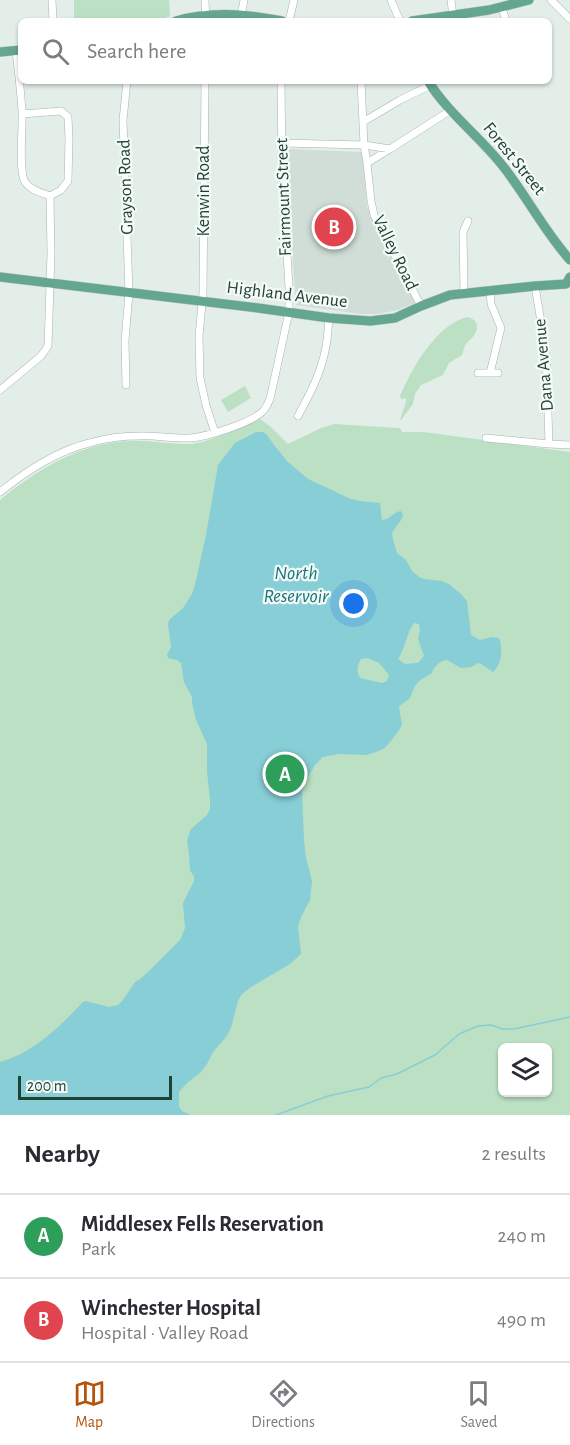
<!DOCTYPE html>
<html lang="en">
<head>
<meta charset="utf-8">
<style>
  body { margin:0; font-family:"Alegreya Sans",sans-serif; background:#f2f2f3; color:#2b2b33 }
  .controls { position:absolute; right:18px; bottom:18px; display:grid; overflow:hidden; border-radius:9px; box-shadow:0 2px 4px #0004 }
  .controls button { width:54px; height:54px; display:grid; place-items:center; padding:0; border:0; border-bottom:2px solid #e1e1e2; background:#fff; color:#2b2b33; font:30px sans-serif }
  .scale { position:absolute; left:18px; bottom:15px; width:154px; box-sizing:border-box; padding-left:6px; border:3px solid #214036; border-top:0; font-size:16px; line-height:21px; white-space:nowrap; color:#214036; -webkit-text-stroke:4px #f4faf6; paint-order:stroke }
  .you { position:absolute; left:354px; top:604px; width:21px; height:21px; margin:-15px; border:4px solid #fff; border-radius:50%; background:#1a73e8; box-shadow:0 0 0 9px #1a73e833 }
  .badge { display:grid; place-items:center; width:39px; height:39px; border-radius:50%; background:#b45309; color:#fff; font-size:20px; font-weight:700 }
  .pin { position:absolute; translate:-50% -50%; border:3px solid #fff; box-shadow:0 2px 6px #0006 }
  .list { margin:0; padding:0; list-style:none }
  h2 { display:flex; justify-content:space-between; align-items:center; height:78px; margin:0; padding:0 24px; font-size:26px }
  h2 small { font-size:20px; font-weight:400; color:#7c7c81 }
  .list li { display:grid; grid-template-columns:39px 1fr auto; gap:18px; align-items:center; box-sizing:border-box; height:84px; padding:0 24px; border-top:2px solid #e1e1e2 }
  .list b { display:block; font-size:22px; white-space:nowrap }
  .list p { margin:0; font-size:20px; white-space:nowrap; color:#7c7c81 }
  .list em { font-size:20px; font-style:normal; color:#7c7c81 }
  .icon { flex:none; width:33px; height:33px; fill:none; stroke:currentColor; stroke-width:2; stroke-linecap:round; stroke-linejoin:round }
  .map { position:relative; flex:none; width:570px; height:1115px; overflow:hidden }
  .search { position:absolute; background:#fff; box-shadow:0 2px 4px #0004; left:18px; right:18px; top:18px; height:66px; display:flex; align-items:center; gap:15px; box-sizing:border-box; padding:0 21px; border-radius:9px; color:#7c7c81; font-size:22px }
  .sheet { height:246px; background:#fff }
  nav { display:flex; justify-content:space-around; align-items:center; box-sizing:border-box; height:84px; border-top:2px solid #e1e1e2; background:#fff; font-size:16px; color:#7c7c81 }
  nav a { display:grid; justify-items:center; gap:3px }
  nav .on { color:#b45309 }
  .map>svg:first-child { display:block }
  .built { fill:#d1ded7 }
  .green { fill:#bbe0c3; fill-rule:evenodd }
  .water { fill:#88ced6; fill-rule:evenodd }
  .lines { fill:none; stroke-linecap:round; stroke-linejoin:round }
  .stream { stroke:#88ced6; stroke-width:1.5 }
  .minor-casing { stroke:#a5b6af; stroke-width:8 }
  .major-casing { stroke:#c1cac7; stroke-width:10 }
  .minor { stroke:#fff; stroke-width:7 }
  .major { stroke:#65a691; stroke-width:9 }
  .labels { text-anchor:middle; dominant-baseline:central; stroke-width:4.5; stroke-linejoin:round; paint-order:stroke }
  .street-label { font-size:18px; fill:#214036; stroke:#f4faf6 }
  .water-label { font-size:20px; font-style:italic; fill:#177580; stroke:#f4faf6 }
</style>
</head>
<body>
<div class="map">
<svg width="570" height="1115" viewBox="0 0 570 1115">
  <rect width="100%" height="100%" fill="#e3eee8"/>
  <path class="built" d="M287,149L362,152L367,206L415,303L398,310L377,314H361L296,305L289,210Z"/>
  <path class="green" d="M74,0H169L170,16L156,21H74Z
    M467,317C478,319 480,328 473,337C470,340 467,342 465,345C464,348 463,352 462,355L449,363L443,375L421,385L415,394L413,404L401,420H400L406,402V398L401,399L400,396C412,368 436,325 467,317Z
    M245,386L251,398L228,412L221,400Z
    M260,419L271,427L288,444L321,428L334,424L400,428L402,432H424L570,452V1115H0V500C38,469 82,442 131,441C151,440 171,445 191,444C209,443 242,426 260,419ZM502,1048H548V1092H502Z"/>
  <path class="water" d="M256,432H263L267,435L274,445L287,461L308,479L351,499L360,501L380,503L382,520C390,520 394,511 401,511L403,515L401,520L393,531L392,535L397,553L406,560L412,571L419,577L424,579L441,581L449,584L461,594L467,601L471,635L480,640L492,637L499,638C503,647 502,665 493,672L481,664L478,663L471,667L461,668L447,660C440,661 434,666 432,673C425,677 418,680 414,688C413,690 411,696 410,698C407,701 402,703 399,707L402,725L397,733L386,747L379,751L366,755L339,754L323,757L315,765L305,782L302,792L304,840L306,858L312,881L310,900L302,915L298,926L301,954L290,964L251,987L242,994L238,1001L231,1028L226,1037L213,1052L207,1064L201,1072L187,1083L179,1092V1106L182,1111L191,1115H0V1062C35,1052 59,1027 83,1002L86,1001L109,1007L118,1005L123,1000L135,982L139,980L148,972L180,940L185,928L183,903L194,881V877L190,870L189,854L187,840L191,829L207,815L210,809V800L207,771V744L196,720L192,703V697L184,682L181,663L177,660L168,658L167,655L171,647L168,624L169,620L183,608L192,594L195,585L206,535L218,465L235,443ZM414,623L419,624L420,630L418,639L424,656L418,663L405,664L398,659C406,647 406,634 414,623ZM367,658L379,663L389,675L387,681L382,683L360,678C356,671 357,666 361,659Z"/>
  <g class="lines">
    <path class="stream" d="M276,1115L328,1096L369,1087L381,1078L397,1074L435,1055L459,1034L478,1026L491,1025L502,1029H514L570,1017"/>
    <defs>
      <path id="minor" d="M52,0L53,21
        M205,0L206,21
        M391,0L400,21
        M451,0L453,16
        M551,0L570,19
        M502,8L506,21
        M241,15L244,0
        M289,21L294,0
        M205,81L203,293L199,336L200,378L206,405L215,433
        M361,81L364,145L367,163
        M22,114L61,111L68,117L69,139L68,181L61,190L50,196
        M363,122L400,100L431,85
        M282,143L364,145L390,149L451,110
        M390,149L367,163L371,201L374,215L421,306
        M535,286L546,352L549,444
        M464,293L463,232L468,221
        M478,373H498
        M490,373L501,328L491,304L490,290
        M126,385L125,341L129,293L123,120L127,81
        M0,390L41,356L48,346L51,254L50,196C42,193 30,190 25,182C18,170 23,127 22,112C21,91 18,70 16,50
        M298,416C310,394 322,371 326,346C328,337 328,327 329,318
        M486,438L549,444L570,445
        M0,492C28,470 58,450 93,442C107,438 124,436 139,436C156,435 173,439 190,438C206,437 252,423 263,411C266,408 268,403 270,399L289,312V288L282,168L281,81"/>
      <path id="major" d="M176,21C210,11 248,14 282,21
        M412,21L489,10L529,0
        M0,52L21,50
        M428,81C448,113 479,136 502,165C526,195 544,231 570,260
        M0,277L258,308L329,318L370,321L395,318L421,306L450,295L535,286L566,284L570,277"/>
    </defs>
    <use href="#minor" class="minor-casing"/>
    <use href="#major" class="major-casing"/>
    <use href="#minor" class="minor"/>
    <use href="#major" class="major"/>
  </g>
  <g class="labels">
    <g class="street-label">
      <text transform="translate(514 159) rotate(51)">Forest Street</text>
      <text transform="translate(126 187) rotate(-92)">Grayson Road</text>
      <text transform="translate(204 191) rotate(-90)">Kenwin Road</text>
      <text transform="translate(284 197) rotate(-92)">Fairmount Street</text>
      <text transform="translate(395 253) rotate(64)">Valley Road</text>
      <text transform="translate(287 295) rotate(7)">Highland Avenue</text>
      <text transform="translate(544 365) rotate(-95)">Dana Avenue</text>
    </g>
    <g class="water-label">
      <text x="296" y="573">North<tspan x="296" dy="23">Reservoir</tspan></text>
    </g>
  </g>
</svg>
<div class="controls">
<button><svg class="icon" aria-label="layers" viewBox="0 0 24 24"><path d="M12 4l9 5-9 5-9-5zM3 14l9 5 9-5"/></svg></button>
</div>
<div class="scale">200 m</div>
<div class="you"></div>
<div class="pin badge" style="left:285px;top:774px;background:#2e9e5b">A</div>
<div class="pin badge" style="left:334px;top:227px;background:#e0444e">B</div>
<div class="search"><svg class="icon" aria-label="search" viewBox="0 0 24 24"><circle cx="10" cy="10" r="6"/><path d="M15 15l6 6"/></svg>Search here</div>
</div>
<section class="sheet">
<h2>Nearby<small>2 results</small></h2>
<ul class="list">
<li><span class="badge" style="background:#2e9e5b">A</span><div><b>Middlesex Fells Reservation</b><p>Park</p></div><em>240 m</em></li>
<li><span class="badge" style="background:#e0444e">B</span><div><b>Winchester Hospital</b><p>Hospital · Valley Road</p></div><em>490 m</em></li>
</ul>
</section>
<nav>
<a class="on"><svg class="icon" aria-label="map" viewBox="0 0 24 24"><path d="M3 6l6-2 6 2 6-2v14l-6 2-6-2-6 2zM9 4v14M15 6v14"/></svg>Map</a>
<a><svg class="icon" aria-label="directions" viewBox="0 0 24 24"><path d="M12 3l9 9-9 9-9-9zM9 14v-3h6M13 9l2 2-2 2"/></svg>Directions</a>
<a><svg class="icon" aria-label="saved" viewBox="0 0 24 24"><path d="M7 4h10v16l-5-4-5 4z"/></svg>Saved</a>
</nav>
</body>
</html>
